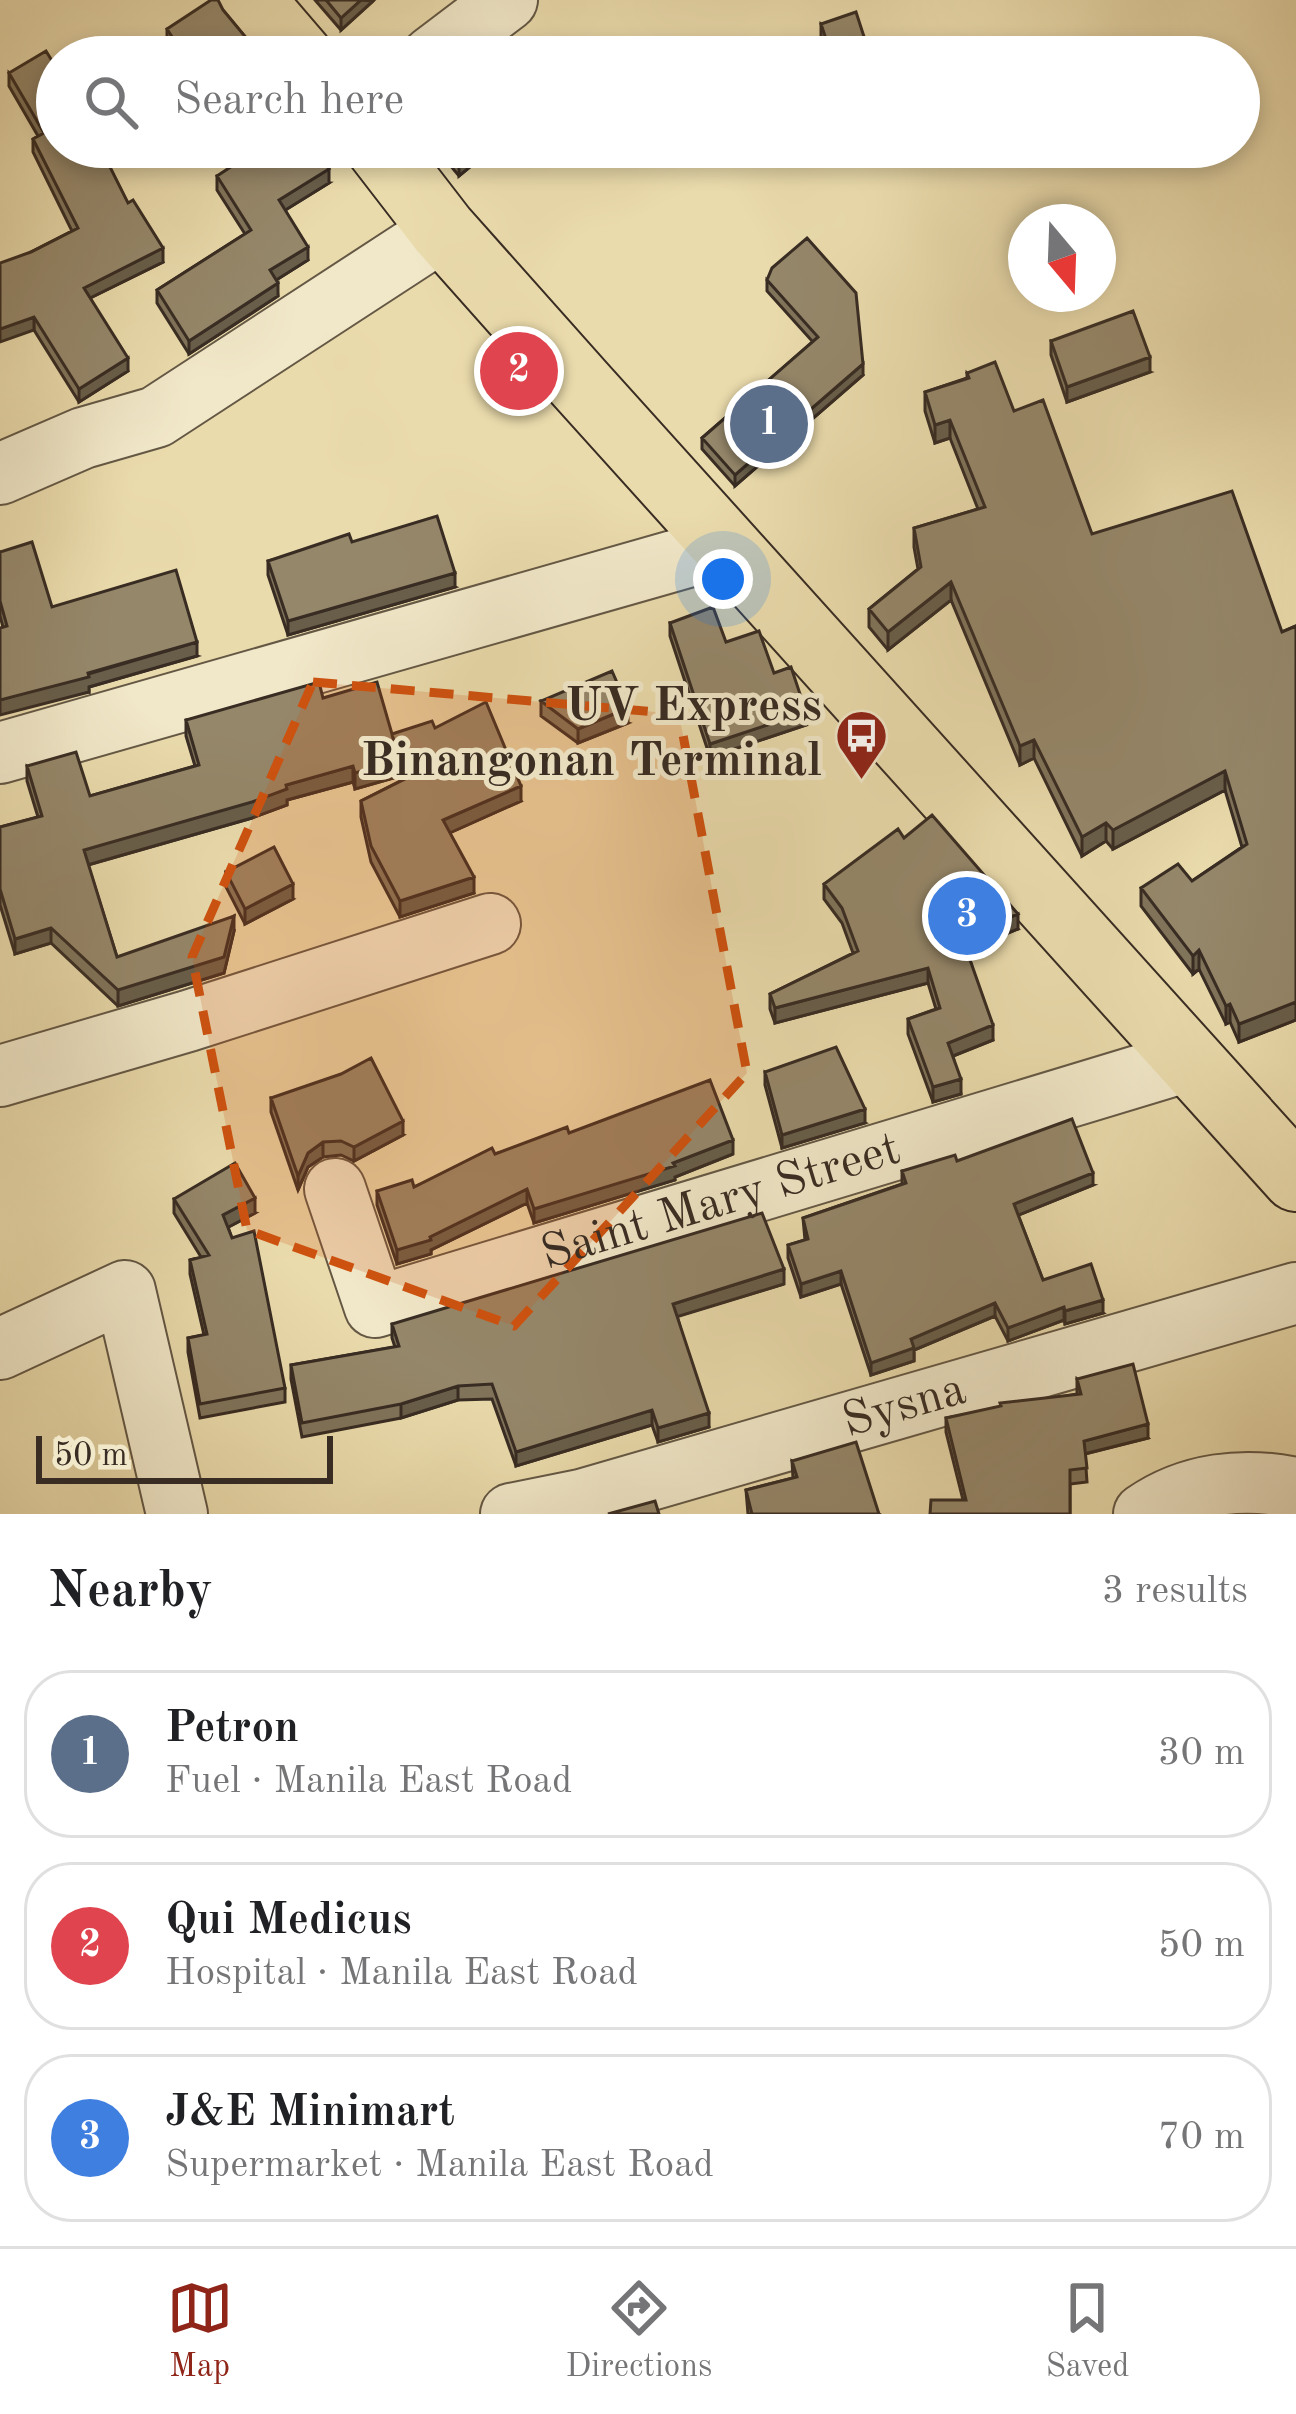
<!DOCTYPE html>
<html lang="en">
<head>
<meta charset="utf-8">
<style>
  body { margin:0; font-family:"Old Standard TT",serif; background:#f2f2f2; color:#202124 }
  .compass { position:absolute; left:1008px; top:204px; width:108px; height:108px; border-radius:50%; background:#fff; box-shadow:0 6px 18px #0003; rotate:161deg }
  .scale { position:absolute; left:36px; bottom:30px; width:297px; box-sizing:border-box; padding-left:12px; border:6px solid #382c23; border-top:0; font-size:33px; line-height:42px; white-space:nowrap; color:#382c23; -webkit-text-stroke:9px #f1e8c9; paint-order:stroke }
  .you { position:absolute; left:723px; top:579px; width:42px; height:42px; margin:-30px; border:9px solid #fff; border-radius:50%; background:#1a73e8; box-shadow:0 0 0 18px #1a73e833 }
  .badge { display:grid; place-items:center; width:78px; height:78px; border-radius:50%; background:#8f2418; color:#fff; font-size:39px; font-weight:700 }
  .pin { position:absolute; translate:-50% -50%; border:6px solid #fff; box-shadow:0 3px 12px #0006 }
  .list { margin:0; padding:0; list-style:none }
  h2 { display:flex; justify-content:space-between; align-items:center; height:156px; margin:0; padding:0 48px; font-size:51px }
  h2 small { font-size:39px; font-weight:400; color:#757577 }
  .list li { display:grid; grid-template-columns:78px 1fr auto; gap:36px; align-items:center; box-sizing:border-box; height:168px; margin:0 24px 24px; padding:0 24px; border:3px solid #e0e0e0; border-radius:48px }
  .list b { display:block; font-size:45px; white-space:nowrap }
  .list p { margin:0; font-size:39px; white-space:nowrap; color:#757577 }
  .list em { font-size:39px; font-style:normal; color:#757577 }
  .icon { flex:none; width:66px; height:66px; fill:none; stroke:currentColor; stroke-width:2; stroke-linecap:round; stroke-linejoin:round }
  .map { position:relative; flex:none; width:1296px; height:1514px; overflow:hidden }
  .search { position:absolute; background:#fff; box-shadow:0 6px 18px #0003; left:36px; right:36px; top:36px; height:132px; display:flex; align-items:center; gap:30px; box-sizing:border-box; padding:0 42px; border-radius:66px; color:#757577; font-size:45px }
  .sheet { height:732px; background:#fff }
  nav { display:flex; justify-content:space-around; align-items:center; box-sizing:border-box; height:168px; border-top:3px solid #e0e0e0; background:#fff; font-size:33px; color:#757577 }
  nav a { display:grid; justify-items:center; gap:6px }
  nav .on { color:#8f2418 }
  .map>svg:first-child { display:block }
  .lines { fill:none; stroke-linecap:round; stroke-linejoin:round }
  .minor-casing { stroke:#645845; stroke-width:64 }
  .major-casing { stroke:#382c23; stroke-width:70 }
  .minor { stroke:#f1e8c9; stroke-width:60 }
  .major { stroke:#eadbac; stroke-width:66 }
  .wall { fill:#80745b; stroke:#382c23; stroke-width:3 }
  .shaded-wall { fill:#685e4a; stroke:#382c23; stroke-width:3 }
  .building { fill:#95876a; stroke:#382c23; stroke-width:3 }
  .marked { fill:#ce520f; fill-opacity:0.2; stroke:#ce520f; stroke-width:9; stroke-dasharray:24 15; stroke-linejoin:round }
  .labels { text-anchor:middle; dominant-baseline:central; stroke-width:10; stroke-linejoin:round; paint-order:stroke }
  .poi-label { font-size:48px; font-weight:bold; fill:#382c23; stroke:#f1e8c9; text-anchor:end }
  .street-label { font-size:48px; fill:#382c23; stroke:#f1e8c9 }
</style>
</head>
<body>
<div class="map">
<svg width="1296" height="1514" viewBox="0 0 1296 1514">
  <rect width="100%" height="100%" fill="#eadbac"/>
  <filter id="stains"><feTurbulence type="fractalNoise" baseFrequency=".00167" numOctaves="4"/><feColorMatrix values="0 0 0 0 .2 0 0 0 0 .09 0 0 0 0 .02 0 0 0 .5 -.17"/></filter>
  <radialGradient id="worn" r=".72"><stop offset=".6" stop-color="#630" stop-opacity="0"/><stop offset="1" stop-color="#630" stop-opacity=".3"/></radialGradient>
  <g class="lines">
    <defs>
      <g id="minor">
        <path d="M432,57L507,0"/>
        <path d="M0,474L83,438L156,417L443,230"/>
        <path d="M0,753L726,546"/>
        <path d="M0,1076L188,1021L490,924"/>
        <path id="s1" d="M335,1189L375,1307L1188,1061"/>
        <path d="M0,1349L125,1291L177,1514"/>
        <path id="s2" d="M511,1514L581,1500L1296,1293"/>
        <path d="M1144,1514C1189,1483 1243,1477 1296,1488"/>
      </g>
      <path id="major" d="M251,0L300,57
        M379,147L443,230L581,385L1296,1178"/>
    </defs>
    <use href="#minor" class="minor-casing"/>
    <use href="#major" class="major-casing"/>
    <use href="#minor" class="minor"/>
    <use href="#major" class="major"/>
  </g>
  <path class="wall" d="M315,0H373V1L341,30Z
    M223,10L262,57H176L167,43V29Z
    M821,24L868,57H827L821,39Z
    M9,73L128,203L163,262L90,298L128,371L79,402L34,330L31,252L72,231L33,152V139L38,136L9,86Z
    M435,147H494L459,176Z
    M217,176L329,183L285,210L308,260L276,280L278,296L189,354L157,303V290L245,234L217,190Z
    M767,280L863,375L735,486L702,449V438L813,342L767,291Z
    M1051,341L1150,372L1067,402L1051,355Z
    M967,373L1014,411L1092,534L1282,632L1296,626V1020L1239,1042L1230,1022L1226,1024L1199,969L1193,974L1141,906V888L1192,881L1242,847L1225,790L1113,849L1106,841L1082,856L1034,758L1020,765L951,600L888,650L869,627V609L918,569L914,547V528L978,509L950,438L935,443L925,411V392L967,378Z
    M352,542L455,587L288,635L268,575V561Z
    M0,552L52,607L197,656L89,687V692L3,627L0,616Z
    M670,623L726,642L806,725L710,757L670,636Z
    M323,698L392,734L435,728L521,801L449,833L474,893L400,917L371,862L361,817V801L404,779L400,769V776L355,789L353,782L287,800V805L252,818L88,865L117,957L234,931L224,973L118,1006L51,943L15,954L0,905V827L38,817L27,781V766L90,796L195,766L186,736V720Z
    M541,701L628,723L578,743L541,716Z
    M904,838L1018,929L967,950L993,1040L953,1056L961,1094L933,1102L908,1034V1019L936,1009L928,983L775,1023L770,1009V994L853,953L842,923L824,899V884Z
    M226,872L293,899L245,924L226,887Z
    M765,1072L865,1123L782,1148L765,1085Z
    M271,1098L403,1135L354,1161L341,1155L323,1157L308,1167L298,1190L271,1112Z
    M569,1133L733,1154L675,1177V1180L534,1223L527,1203L431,1250V1254L397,1264L377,1205V1191L414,1187L495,1154Z
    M957,1161L1093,1185L1018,1215L1043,1280L1103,1313L1065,1324L1064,1320L1008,1341L995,1316L914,1350V1361L871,1375L841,1284L801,1297L788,1258V1245L805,1240L803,1218L902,1184V1171Z
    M174,1199L255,1213L228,1227L285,1388V1402L200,1418L188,1352V1338L204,1335L190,1274V1260L201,1257L174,1213Z
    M784,1284L677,1316L709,1427L658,1442L652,1425L516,1466L492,1399L458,1400L401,1418L302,1437L291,1379V1365L395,1347L392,1338V1324Z
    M1077,1379L1148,1438L1085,1454L1087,1482L1070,1484V1514L963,1500L946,1432V1418L1077,1394Z
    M792,1461L879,1514H748L746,1490L793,1478Z"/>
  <path class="shaded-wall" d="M361,0L373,1L341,30V18Z
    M868,49V57H843Z
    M477,147H494L459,176V161Z
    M329,169V183L279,214V200Z
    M308,247V260L270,284V270Z
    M163,248V262L84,301V288Z
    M278,283V296L189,354V341Z
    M34,317V330L0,342V329Z
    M1150,357V372L1067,402V387Z
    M128,358V371L79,402V389Z
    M863,364V375L735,486V475Z
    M950,420V438L935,443V425Z
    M455,573V587L288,635V621Z
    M951,582V600L888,650V632Z
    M197,642V656L89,687V692L0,715V700Z
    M628,708V723L578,743V729Z
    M806,712V725L710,757V744Z
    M1034,740V758L1020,765V746Z
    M400,760V776L355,789V773Z
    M353,766V782L287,800V805L252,818L84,866V850L286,785Z
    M1225,771V790L1113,849V830Z
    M521,786V801L443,836V820Z
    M1106,823V841L1082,856V837Z
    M474,877V893L400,917V901Z
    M293,884V899L245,924V909Z
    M1018,914V929L962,952V937Z
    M234,916V931L224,973L118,1006V990Z
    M51,928V943L15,954V939Z
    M1199,950V969L1193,974V956Z
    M928,968V983L775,1023V1008Z
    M1296,1002V1020L1239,1042V1024Z
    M1230,1004V1022L1226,1024V1006Z
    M993,1025V1040L948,1058V1043Z
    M961,1079V1094L933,1102V1087Z
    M865,1109V1123L782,1148V1135Z
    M403,1121V1135L354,1161V1147Z
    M733,1140V1154L675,1177V1180L534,1223V1209L673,1163Z
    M323,1142V1157L308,1167L298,1190V1176L308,1153Z
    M1093,1173V1185L1014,1217V1204Z
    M527,1189V1203L431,1250V1254L397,1264V1250L430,1237Z
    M255,1198V1213L223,1230V1215Z
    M784,1269V1284L673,1318V1304Z
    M841,1271V1284L801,1297V1284Z
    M1103,1300V1313L1065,1324V1311Z
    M995,1303V1316L914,1350V1361L871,1375V1363L911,1339Z
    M1064,1307V1320L1008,1341V1328Z
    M458,1386V1400L401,1418V1404Z
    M652,1410V1425L516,1466V1452Z
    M709,1413V1427L658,1442V1428Z
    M1148,1424V1438L1084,1454V1441Z"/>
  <path class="building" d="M211,0H218L223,10L262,57H185L167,29Z
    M326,0H361L341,18Z
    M856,12L868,49L843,57H832L821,24Z
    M46,51L57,69V147H100L128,203L133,200L163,248L84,288L128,358L79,389L34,317L0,329V263L31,252L78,228L33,139L44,133L9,73Z
    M261,147H311L329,169L279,200L308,247L270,270L278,283L189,341L157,290L251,230L217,176Z
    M447,147H477L459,161Z
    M807,238L856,293L863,364L735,475L702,438L818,337L767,280L772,268Z
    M1133,311L1150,357L1067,387L1051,341Z
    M995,362L1014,411L1043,400L1092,534L1232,491L1282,632L1296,626V1002L1239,1024L1230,1004L1226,1006L1199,950L1193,956L1141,888L1178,864L1192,881L1247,844L1225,771L1113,830L1106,823L1082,837L1034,740L1020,746L951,582L888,632L869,609L921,567L914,528L985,507L950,420L935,425L925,392L969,378L967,373Z
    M437,516L455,573L288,621L268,561L349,534L352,542Z
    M32,542L52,607L176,570L197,642L88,673L89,677L0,700V628L7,626L0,601V552Z
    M713,607L726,642L759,631L774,673L791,667L806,712L710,744L670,623Z
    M612,671L628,708L578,729L541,701Z
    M319,682L323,698L377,682L392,734L432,721L435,728L486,702L521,786L443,820L474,877L400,901L371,846L361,801L409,777L392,735L400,760L355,773L353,766L286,785L287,789L252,802L84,850L117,957L234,916L224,957L118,990L51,928L15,939L0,889V827L42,816L27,766L76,752L90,796L199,765L186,720Z
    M932,815L1018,914L962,937L993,1025L948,1043L961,1079L933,1087L908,1019L940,1008L928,968L775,1008L770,994L858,951L842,908L824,884L898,829L904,838Z
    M274,847L293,884L245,909L226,872Z
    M836,1047L865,1109L782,1135L765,1072Z
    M371,1058L403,1121L354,1147L341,1141L323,1142L308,1153L298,1176L271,1098L341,1074Z
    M710,1080L733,1140L673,1163L675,1166L534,1209L527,1189L430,1237L431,1240L397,1250L377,1191L412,1180L414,1187L492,1148L495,1154L567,1127L569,1133Z
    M1072,1119L1093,1173L1014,1204L1043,1280L1091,1264L1103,1300L1065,1311L1064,1307L1008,1328L995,1303L911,1339L914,1348L871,1363L841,1271L801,1284L788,1245L808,1239L803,1218L906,1183L902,1171L955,1155L957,1161Z
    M235,1163L255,1198L223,1215L232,1238L254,1231L285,1388L200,1404L188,1338L207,1334L190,1260L209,1255L174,1199Z
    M762,1213L784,1269L673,1304L709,1413L658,1428L652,1410L516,1452L492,1384L458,1386L401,1404L302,1423L291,1365L399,1346L392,1324Z
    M1133,1364L1148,1424L1084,1441L1087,1468L1070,1470V1514H930L931,1500H966L946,1418L1001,1406L1000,1403L1081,1394L1077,1379Z
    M856,1442L879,1514H752L746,1490L797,1477L792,1461Z
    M655,1501L659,1514H608Z"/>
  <path class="marked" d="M313,682L679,714L747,1073L514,1326L247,1230L192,957Z"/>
  <defs>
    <symbol id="bus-pin" viewBox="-11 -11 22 30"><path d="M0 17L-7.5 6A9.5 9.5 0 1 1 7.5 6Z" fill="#8f2418" stroke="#f1e8c9"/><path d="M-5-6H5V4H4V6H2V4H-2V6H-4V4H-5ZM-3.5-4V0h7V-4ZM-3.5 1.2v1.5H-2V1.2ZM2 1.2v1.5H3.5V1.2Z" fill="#fff"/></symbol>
  </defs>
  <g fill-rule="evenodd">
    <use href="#bus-pin" x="832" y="706" width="59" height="81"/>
  </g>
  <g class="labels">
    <g class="poi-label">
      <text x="822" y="707">UV Express<tspan x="822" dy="55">Binangonan Terminal</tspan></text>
    </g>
    <g class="street-label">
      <text stroke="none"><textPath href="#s1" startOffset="486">Saint Mary Street</textPath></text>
      <text stroke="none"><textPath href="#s2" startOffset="408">Sysna</textPath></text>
    </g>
  </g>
  <rect width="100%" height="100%" filter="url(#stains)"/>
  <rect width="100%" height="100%" fill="url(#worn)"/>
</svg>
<svg class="compass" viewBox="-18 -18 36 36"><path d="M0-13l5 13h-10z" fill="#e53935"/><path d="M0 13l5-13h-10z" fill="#757577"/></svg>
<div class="scale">50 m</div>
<div class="you"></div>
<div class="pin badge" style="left:769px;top:424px;background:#5c6f8a">1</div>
<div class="pin badge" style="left:519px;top:371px;background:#e0444e">2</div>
<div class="pin badge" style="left:967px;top:916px;background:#3f7fe0">3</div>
<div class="search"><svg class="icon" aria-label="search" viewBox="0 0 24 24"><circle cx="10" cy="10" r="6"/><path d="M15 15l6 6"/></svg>Search here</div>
</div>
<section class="sheet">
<h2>Nearby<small>3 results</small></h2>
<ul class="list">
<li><span class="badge" style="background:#5c6f8a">1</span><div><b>Petron</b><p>Fuel · Manila East Road</p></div><em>30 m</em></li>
<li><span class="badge" style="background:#e0444e">2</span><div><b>Qui Medicus</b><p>Hospital · Manila East Road</p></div><em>50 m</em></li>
<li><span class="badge" style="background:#3f7fe0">3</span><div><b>J&amp;E Minimart</b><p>Supermarket · Manila East Road</p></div><em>70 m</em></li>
</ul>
</section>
<nav>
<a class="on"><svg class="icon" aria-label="map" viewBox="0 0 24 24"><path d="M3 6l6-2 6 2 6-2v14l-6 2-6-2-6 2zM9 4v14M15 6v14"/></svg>Map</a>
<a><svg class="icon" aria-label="directions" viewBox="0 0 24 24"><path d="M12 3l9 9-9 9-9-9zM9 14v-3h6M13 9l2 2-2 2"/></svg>Directions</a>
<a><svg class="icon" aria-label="saved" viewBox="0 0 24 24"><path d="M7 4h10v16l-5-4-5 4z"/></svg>Saved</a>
</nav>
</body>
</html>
